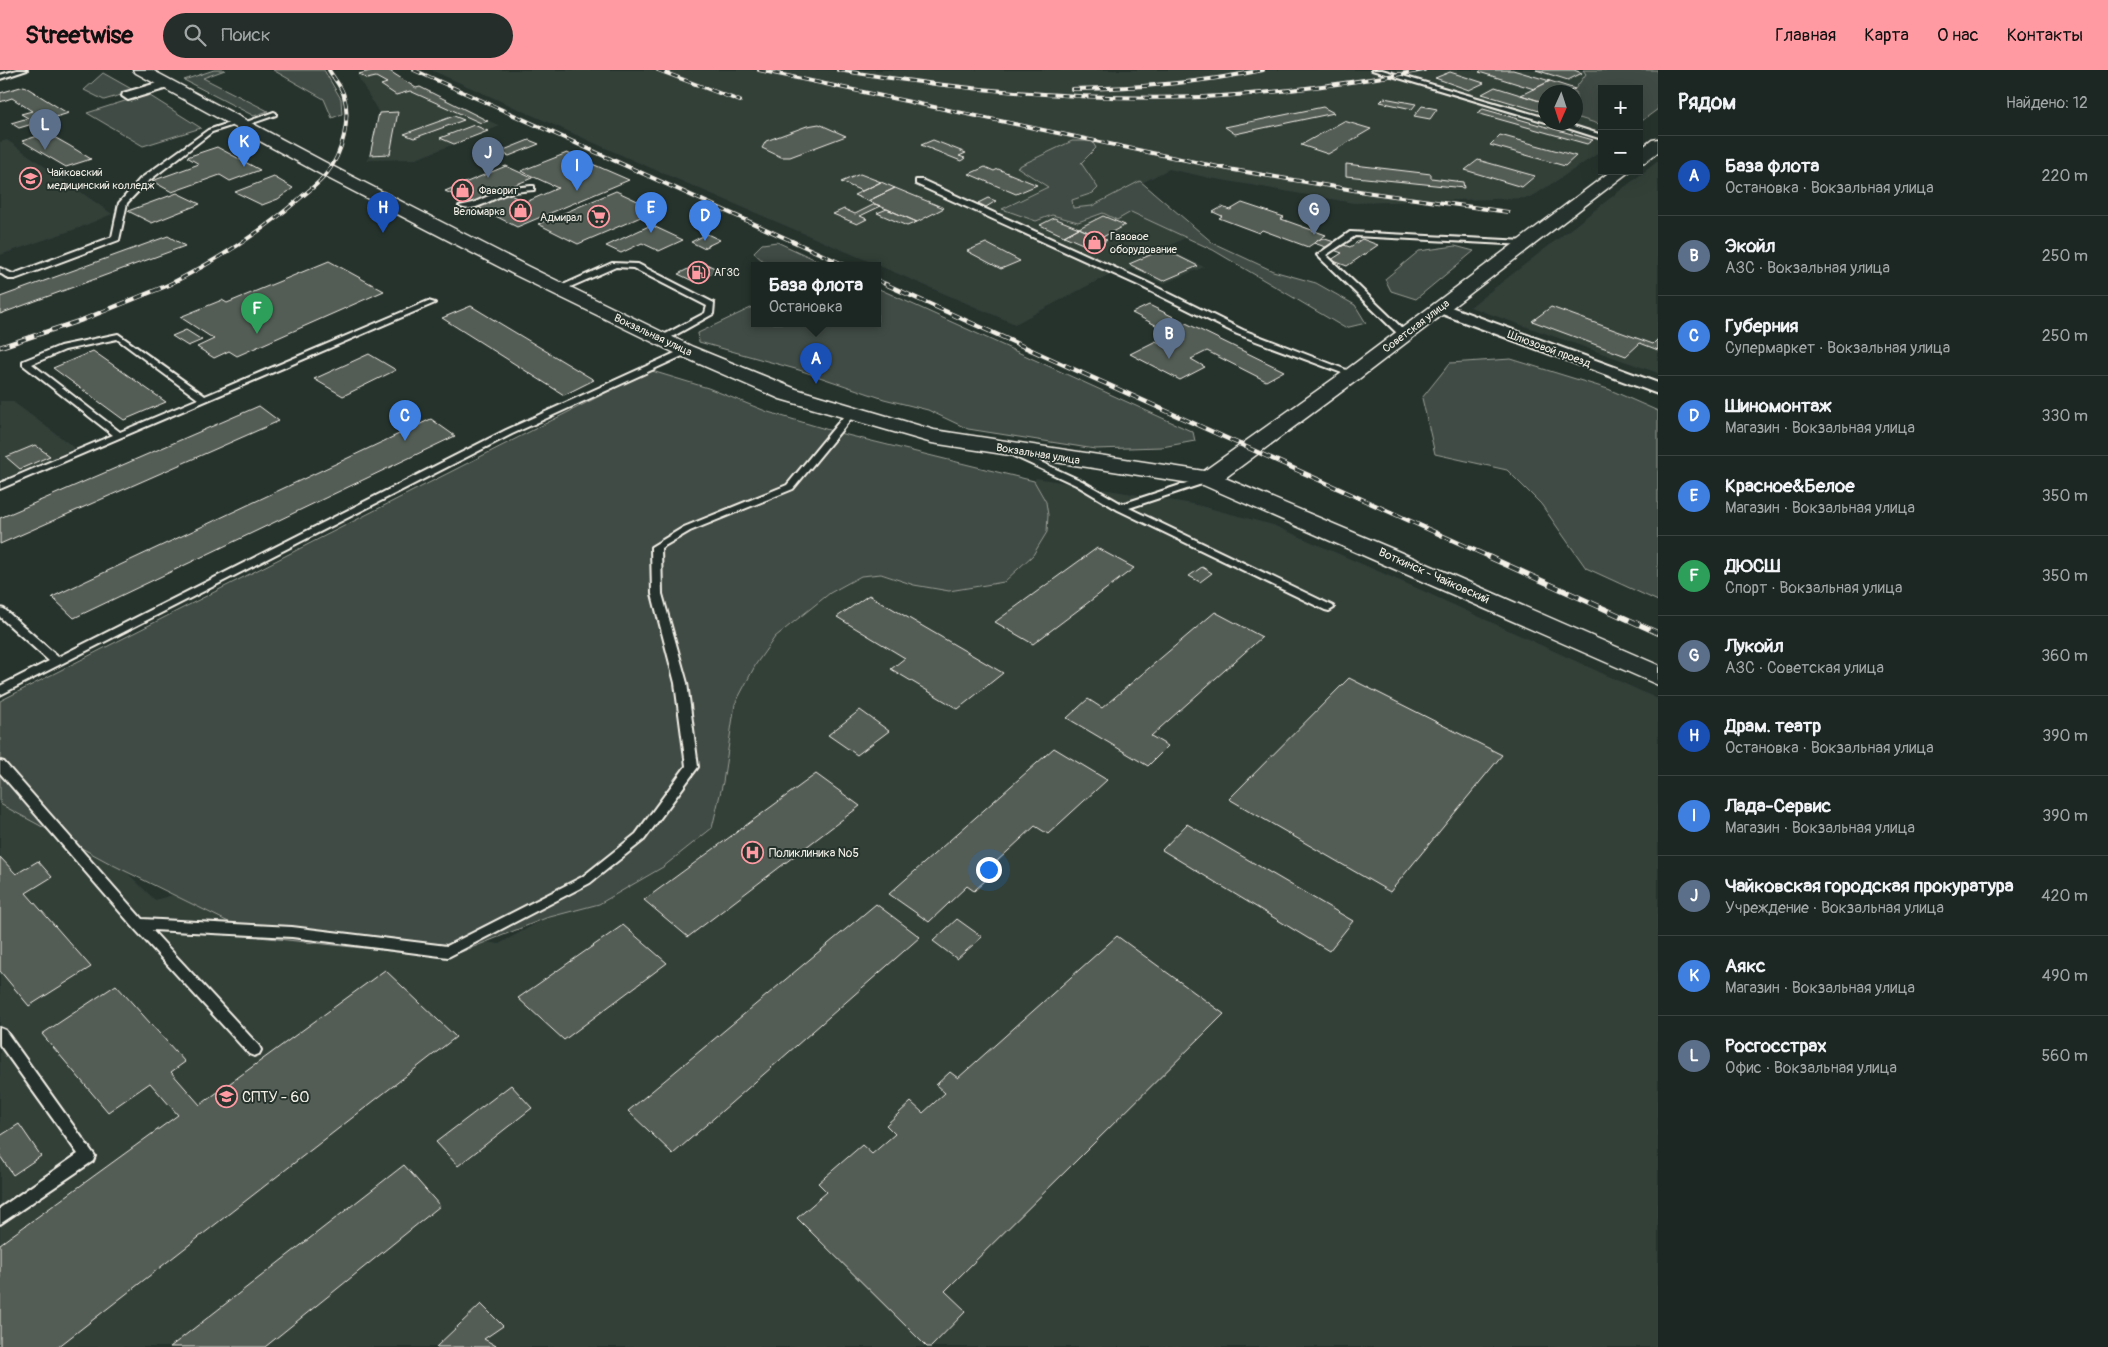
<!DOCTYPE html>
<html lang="ru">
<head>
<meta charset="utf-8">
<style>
  body { margin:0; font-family:Pangolin,sans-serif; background:#252e2a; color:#f1f3f6 }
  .controls { position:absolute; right:15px; top:15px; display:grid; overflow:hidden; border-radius:0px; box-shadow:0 5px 20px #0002 }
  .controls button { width:45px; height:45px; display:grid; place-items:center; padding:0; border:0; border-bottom:1px solid #3a4340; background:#1c2622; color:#f1f3f6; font:25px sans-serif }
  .compass { position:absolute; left:1538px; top:15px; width:45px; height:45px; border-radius:50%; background:#1c2622; box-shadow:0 5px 20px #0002; rotate:183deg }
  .you { position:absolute; left:988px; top:799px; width:18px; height:18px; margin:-12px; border:4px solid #fff; border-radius:50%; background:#1a73e8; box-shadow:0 0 0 8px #1a73e833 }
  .badge { display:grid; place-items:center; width:32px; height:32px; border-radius:50%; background:#ff9aa2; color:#fff; font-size:16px; font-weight:700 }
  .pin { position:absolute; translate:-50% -41px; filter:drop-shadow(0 1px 2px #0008) }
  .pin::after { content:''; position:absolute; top:26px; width:18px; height:15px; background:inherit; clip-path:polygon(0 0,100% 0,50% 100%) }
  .popup { position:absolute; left:751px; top:192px; width:130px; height:65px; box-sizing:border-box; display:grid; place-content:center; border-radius:0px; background:#1c2622; filter:drop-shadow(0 1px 4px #0005); font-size:16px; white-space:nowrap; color:#a0a5a5 }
  .popup b { font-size:19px; color:#f1f3f6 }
  .popup::after { content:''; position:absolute; left:50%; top:100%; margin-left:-10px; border:10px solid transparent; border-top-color:#1c2622 }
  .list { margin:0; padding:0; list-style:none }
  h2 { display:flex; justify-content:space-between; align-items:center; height:65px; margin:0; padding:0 20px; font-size:21px }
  h2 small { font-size:16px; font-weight:400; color:#a0a5a5 }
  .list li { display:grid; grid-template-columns:32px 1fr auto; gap:15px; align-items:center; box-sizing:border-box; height:80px; padding:0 20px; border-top:1px solid #3a4340 }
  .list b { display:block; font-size:19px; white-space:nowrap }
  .list p { margin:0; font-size:16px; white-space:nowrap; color:#a0a5a5 }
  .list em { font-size:16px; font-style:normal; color:#a0a5a5 }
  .icon { flex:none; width:28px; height:28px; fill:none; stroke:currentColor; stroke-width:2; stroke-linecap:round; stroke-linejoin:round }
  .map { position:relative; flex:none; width:1658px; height:1277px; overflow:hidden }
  header { display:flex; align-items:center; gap:30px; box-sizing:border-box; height:70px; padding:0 25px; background:#ff9aa2; color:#111 }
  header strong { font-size:24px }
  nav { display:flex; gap:28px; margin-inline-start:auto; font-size:18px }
  .search { width:350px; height:45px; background:#252e2a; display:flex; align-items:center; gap:12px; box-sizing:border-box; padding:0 18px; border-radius:28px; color:#a0a5a5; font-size:19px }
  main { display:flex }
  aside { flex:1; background:#1c2622 }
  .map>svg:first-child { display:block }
  .built { fill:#333f39 }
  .green { fill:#414b45; stroke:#9a9e96 }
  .building { fill:#525c55; stroke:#f4f1e8 }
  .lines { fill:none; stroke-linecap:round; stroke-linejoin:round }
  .lane-casing { stroke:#f4f1e8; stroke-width:4 }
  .street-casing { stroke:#f4f1e8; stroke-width:4 }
  .primary-casing { stroke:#f4f1e8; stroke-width:3 }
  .lane { fill:#26332d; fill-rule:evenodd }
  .street { fill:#26332d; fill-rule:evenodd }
  .primary { fill:#26332d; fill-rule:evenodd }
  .rail-far2-casing { stroke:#f4f1e8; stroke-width:4 }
  .rail-far1-casing { stroke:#f4f1e8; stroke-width:4.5 }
  .rail-casing { stroke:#f4f1e8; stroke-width:5.5 }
  .rail-far2 { stroke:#26332d; stroke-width:2.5; stroke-dasharray:7; stroke-linecap:butt }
  .rail-far1 { stroke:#26332d; stroke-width:3; stroke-dasharray:9; stroke-linecap:butt }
  .rail { stroke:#26332d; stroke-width:4; stroke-dasharray:11; stroke-linecap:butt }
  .labels { text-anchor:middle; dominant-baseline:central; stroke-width:4; stroke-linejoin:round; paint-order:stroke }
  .far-poi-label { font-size:11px; fill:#f4f1e8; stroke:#26332d; text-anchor:start }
  .far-street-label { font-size:11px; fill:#f4f1e8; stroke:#26332d }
  .street-label { font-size:12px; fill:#f4f1e8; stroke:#26332d }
  .poi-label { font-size:12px; fill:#f4f1e8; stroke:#26332d; text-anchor:start }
  .near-poi-label { font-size:15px; fill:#f4f1e8; stroke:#26332d; text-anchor:start }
</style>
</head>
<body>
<header>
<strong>Streetwise</strong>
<div class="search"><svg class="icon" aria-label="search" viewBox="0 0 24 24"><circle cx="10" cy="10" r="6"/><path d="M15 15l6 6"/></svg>Поиск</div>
<nav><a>Главная</a><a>Карта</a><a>О нас</a><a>Контакты</a></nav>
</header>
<main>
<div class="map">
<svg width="1658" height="1277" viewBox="0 0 1658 1277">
  <rect width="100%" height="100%" fill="#26332d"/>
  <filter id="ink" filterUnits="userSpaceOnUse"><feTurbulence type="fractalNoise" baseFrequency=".02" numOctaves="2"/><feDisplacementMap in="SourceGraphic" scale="10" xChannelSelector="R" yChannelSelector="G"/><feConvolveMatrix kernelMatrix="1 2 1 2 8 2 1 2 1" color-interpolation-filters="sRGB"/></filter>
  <g filter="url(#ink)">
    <path class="built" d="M374,0H388L416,18L420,17L500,56L416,89L367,90L370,85L379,43L357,5Z
      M431,0H1583L1586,4L1575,19L1568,22H1546V52H1576V47L1602,55V81L1530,128L1354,133L1210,108L1169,99L1142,113L1140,111L1092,136L1073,138L1072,130L1093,123L1081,93L1096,79L1018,98L1049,117L1003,138L1036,151L1052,145L1078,152L1103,143L1117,150L1131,142L1187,167L1165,178L1204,197L1163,214L1133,198L1120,204H1110L1015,254L630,89Z
      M7,70L112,144L79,158L0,185V72Z
      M1658,91V303L1470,237Z
      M0,331H12L75,378L0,412Z
      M1036,408L1193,434L1273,455L1421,520L1658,629V1277H0V677L155,830L183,822L499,874L546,848L599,834L663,797L723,712L735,634L756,594L775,567L830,523L861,506L881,504L914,515L949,521L1004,512L1033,485L1047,462L1048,444L1046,432L1034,411Z"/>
    <path class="green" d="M214,0H225L203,8L268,41L254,46L184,10Z
      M273,0H324L341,29L342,44L332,48L324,29Z
      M1583,0H1658V39L1639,53V19H1602V55L1576,47V22H1568L1575,19L1586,4Z
      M103,3L135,21L104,30L84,20Z
      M147,24L201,58L143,76L87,43Z
      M1072,71H1092L1096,78L1081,93L1098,118L1093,123L1072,130L1073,138L1092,136L1140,111L1213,173L1273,201L1316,213L1355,235L1366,253L1345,258L1213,180L1131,142L1117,150L1103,143L1078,152L1052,145L1036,151L1002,139L1048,117L1017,97Z
      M777,172L827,195C805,195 768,203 754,182L762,174Z
      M1455,176L1474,181L1416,229L1391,221L1385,209L1419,181Z
      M877,218L1193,362L1195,371L1162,377L1095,379L968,359L928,340L884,329L799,300L699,272L698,263L755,236V253H877Z
      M1511,289L1608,319L1658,341V531L1586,498L1541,434L1507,400L1435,384L1422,328L1450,293Z
      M652,301L708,318L768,342L839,363L1034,411L1046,432L1048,445L1047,462L1033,485L1004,512L949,521L914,515L881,504L861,506L830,523L775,567L756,594L735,634L723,712L712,758L663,797L599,834L546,848L461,882L418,884L259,867L113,795L0,734V631L645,303Z"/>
    <path class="building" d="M374,0H388L416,18L420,17L488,51L481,53L410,21L396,25L381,15L387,13L376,7L367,9L359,4Z
      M1482,0H1513L1550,11L1534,19L1479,2Z
      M1536,0H1574L1582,3L1568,10Z
      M1450,2L1484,13L1469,20L1435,8Z
      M1550,11L1575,19L1568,22H1546V33L1521,25Z
      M24,16L64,41L69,43L19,58L11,53L28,48L21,44L32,41L12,28L0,32V23Z
      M1495,17L1546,33V43L1482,24Z
      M1384,28L1416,34L1412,39L1380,32Z
      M1422,36L1437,39L1430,49L1414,46Z
      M1323,37L1334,43L1235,64L1225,57Z
      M1483,39L1593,70L1587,74L1477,43Z
      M398,42L390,84L370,85L379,43Z
      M454,46L464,50L414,68L404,64Z
      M1344,51L1371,59L1328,84L1301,75Z
      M819,54L846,66L790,87H781L762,78L766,71L807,56Z
      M474,55L488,61L454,74L440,68Z
      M47,63L70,76L91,89L66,97L22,71Z
      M1500,65L1576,86L1565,96L1490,75Z
      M529,70L539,74L509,86L499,82Z
      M933,70L966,83L959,86L965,88L961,91L921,75Z
      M217,77L260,100L230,111L220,105L172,122L152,111L199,94L187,87Z
      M567,83L629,110L517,157L476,136L508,124L526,132L558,118L521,101Z
      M1478,90L1535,106L1522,117L1465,100Z
      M1346,94L1431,104V108L1463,112L1464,118L1346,106Z
      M506,96L532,108L471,133L445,121Z
      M985,97L994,101L998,99L1037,115L1016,124L969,104Z
      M860,104L881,112L862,121L841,112Z
      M274,107L293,118L278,129L262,135L235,122Z
      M881,112L895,118L868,131L854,125Z
      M895,118L944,138L917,152L868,131Z
      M616,121L657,140L578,174L538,154Z
      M177,123L200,134L152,153L128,141Z
      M988,128L996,131L986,137L978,133Z
      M1242,133L1284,147L1281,149L1326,165L1308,177L1262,160L1259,163L1219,148L1222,146L1213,142L1222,137L1230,140Z
      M875,134L881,136L860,146L867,149L857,154L833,144L844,139L855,144Z
      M887,139L917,152L907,156L877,143Z
      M1103,146L1125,155L1101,168L1079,158Z
      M1054,148L1079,158L1064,166L1040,155Z
      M651,155L683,170L659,181L642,173L621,183L606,176Z
      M1079,158L1101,168L1107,170L1092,178L1064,166Z
      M707,164L720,170L703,178L691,172Z
      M168,166L185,176L0,244V227Z
      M1322,168L1350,177L1362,169L1378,175L1347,196L1331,190L1342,183L1314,173Z
      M986,173L1020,191L1001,199L967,181Z
      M1164,179L1198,196L1163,211L1129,194Z
      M329,191L384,221L237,286L229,281L214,288L197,277L214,269L180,247L222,230L227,233Z
      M702,192L719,200L695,212L678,204Z
      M1149,235L1284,301L1266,311L1207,281L1191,289L1205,297L1180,310L1130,284L1156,271L1170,278L1185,270L1132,243Z
      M471,236L594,310L564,325L442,248Z
      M1551,237L1653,274L1658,269V280L1640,273L1626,286L1532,251Z
      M186,260L202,270L188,276L172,266Z
      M93,281L166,332L124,350L53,298Z
      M369,284L396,300L343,326L314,309Z
      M259,336L279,351L0,474V448Z
      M431,349L455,366L74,548L52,527Z
      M35,375L50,386L20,399L6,387Z
      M1097,478L1134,498L1033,574L995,552Z
      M1202,497L1212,503L1200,512L1189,506Z
      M869,525L1003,603L958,639L891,599L905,588L837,547Z
      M1215,542L1262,567L1151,666L1168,676L1148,696L1067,648L1088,629L1102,638Z
      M1349,608L1502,685L1390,822L1229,729Z
      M860,640L889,661L857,685L828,665Z
      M1054,678L1107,710L1048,764L1035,756L995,793L1000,797L974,821L967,816L929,852L889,824Z
      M816,704L860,736L688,867L644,830Z
      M1187,754L1353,851L1329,881L1162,780Z
      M0,787L16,804L38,791L52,807L26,823L91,897L29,936L0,901Z
      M876,834L920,867L673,1084L628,1041Z
      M957,849L982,867L957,889L933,871Z
      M623,855L667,893L564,970L518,928Z
      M1117,866L1224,944L945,1221L966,1241L931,1277H927L797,1148L827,1122L818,1113L862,1075L872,1084L895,1064L886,1055L911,1032L923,1043L945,1023L936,1015L950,1002L958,1008Z
      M385,900L456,967L58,1277H0V1174L178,1045L150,1013L108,1042L42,964L116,915L185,992L171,1002L200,1035Z
      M511,1015L532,1038L458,1096L436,1072Z
      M19,1054L41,1086L13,1105L0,1086V1066Z
      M404,1095L440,1136L265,1277H170Z
      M481,1234L503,1256L484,1269L498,1277H436Z"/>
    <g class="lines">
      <defs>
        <path id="lane" d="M17,0H27L0,9V5Z
          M1372,0H1382L1546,48V52Z
          M274,42L276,43V45L244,56L241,54Z
          M238,50L240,51V53L212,62L146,113L127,133L119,170L15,209H9L0,203V198L13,204L112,167L119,133L140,109L208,60Z
          M1549,52H1561L1602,65V69Z
          M916,110H922L1144,211L1243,260L1357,304L1356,306H1350L1237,264L1138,215L916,114Z
          M531,116H534V120C526,121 517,121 509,123C495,126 473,145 459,136L473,133L504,119Z
          M1350,162L1525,171L1529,173L1525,175L1355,166L1326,185L1407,263V267H1401L1317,185Z
          M612,193L638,194L714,233L713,244L661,273L657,270L658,268L705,243L707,236L633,198L616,197L561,221L554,219Z
          M428,231L435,233L0,419V413L113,365L23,295V291L60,276L118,264L205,326ZM117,269L198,329L120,362L32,294L65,280Z
          M686,278L689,279V283L512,364L0,625V616L49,591L0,547V538L4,539L58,587L506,360Z
          M851,340L854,341V345L793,419L690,461L661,478L662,524L687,613L698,697L644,770L590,813L448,887L292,867L152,860L259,976L261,980L259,984L254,986L249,984L134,858L0,703V691L4,692L142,849L292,857L447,876L582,807L636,764L686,696L675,613L652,524L651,477L684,457L787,415L848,341Z
          M1010,378L1082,411L1122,434L1205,407H1211V411L1129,438L1333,536L1334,538L1329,541L1325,540L1118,440L1076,415L1007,383V379Z
          M0,958L5,960L95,1086L93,1091L0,1154V1138L78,1084L0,975Z"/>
        <path id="street" d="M167,10L173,14L171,17L128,30L122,26L123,23Z
          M1440,233L1658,313V324L1434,241L1432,238L1434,235Z"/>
        <path id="primary" d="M133,0H152L334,97L529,197L693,277L796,319L934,360L1204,401L1346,300L1611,101H1630L1360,308L1225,408L1395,480L1658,595V615L1203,415L932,373L780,329L679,285L515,205L322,105L136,3Z
          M1658,69V82L1645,92L1639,93V80L1652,70Z"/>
      </defs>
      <use href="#lane" class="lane-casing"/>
      <use href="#street" class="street-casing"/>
      <use href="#primary" class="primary-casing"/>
      <use href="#lane" class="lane"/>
      <use href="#street" class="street"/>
      <use href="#primary" class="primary"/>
      <defs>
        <path id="rail-far2" d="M414,0L845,195
          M658,0L740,31
          M759,0L1228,99L1365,122L1508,142
          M838,0C959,20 1080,31 1203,27C1277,24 1351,13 1424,0
          M1072,19C1136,18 1200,13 1263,0
          M877,210L888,215
          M168,215C216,191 259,164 299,129C308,121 320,113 327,103C342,84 351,50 344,26C342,17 334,9 329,0"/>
        <path id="rail-far1" d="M885,214L1492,488
          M0,277L82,250L171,214"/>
        <path id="rail" d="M1489,487L1658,563"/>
      </defs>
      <use href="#rail-far2" class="rail-far2-casing"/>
      <use href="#rail-far1" class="rail-far1-casing"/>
      <use href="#rail" class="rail-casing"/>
      <use href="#rail-far2" class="rail-far2"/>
      <use href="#rail-far1" class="rail-far1"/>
      <use href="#rail" class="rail"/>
    </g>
  </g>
  <defs>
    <symbol id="university-ring" viewBox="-11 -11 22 22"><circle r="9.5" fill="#26332d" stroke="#ff9aa2" stroke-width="1.5"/><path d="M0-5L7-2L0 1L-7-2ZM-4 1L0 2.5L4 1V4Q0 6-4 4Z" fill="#ff9aa2"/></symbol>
    <symbol id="shop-ring" viewBox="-11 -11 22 22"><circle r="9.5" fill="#26332d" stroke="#ff9aa2" stroke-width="1.5"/><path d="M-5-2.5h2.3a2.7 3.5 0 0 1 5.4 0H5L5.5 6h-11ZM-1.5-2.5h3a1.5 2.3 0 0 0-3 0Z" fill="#ff9aa2"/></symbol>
    <symbol id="supermarket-ring" viewBox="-11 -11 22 22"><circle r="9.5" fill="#26332d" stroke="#ff9aa2" stroke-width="1.5"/><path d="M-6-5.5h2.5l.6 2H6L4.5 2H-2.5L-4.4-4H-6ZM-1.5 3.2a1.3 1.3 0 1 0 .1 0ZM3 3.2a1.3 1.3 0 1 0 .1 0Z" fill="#ff9aa2"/></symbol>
    <symbol id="fuel-ring" viewBox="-11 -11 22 22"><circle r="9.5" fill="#26332d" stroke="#ff9aa2" stroke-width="1.5"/><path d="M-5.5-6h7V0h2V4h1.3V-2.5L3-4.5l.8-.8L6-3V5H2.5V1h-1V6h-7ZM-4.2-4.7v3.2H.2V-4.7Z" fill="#ff9aa2"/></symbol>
    <symbol id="hospital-ring" viewBox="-11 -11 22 22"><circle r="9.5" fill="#26332d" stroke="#ff9aa2" stroke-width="1.5"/><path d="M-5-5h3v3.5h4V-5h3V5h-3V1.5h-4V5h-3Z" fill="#ff9aa2"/></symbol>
  </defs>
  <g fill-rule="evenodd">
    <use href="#university-ring" x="18" y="96" width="25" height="25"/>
    <use href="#shop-ring" x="450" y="108" width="25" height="25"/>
    <use href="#shop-ring" x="508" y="128" width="25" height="25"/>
    <use href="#supermarket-ring" x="586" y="134" width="25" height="25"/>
    <use href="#shop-ring" x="1082" y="160" width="25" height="25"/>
    <use href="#fuel-ring" x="686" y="190" width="25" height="25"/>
    <use href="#hospital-ring" x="740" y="770" width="25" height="25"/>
    <use href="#university-ring" x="214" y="1014" width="25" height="25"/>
  </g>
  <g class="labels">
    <g class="far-poi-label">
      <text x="47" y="102">Чайковский<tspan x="47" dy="13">медицинский колледж</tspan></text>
      <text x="479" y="120">Фаворит</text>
      <text x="505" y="141" text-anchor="end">Веломарка</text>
      <text x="582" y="147" text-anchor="end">Адмирал</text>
      <text x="1110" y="166">Газовое<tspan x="1110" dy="13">оборудование</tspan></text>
      <text x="714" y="202">АГЗС</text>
    </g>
    <g class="far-street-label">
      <text transform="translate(1416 256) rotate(-37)">Советская улица</text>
      <text transform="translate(653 265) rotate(25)">Вокзальная улица</text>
      <text transform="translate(1549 279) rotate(20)">Шлюзовой проезд</text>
      <text transform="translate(1038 384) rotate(9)">Вокзальная улица</text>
    </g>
    <g class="street-label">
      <text transform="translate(1434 506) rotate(24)">Воткинск - Чайковский</text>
    </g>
    <g class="poi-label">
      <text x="769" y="783">Поликлиника №5</text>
    </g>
    <g class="near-poi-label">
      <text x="242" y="1027">СПТУ - 60</text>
    </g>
  </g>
</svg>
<div class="controls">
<button>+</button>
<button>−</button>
</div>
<svg class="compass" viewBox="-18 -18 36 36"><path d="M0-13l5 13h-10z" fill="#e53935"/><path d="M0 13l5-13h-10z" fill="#a0a5a5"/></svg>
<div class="you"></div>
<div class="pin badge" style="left:816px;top:314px;background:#1a4fb4">A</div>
<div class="popup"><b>База флота</b>Остановка</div>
<div class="pin badge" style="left:1169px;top:289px;background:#5c6f8a">B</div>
<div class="pin badge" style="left:405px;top:371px;background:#3f7fe0">C</div>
<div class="pin badge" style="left:705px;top:171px;background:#3f7fe0">D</div>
<div class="pin badge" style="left:651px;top:163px;background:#3f7fe0">E</div>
<div class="pin badge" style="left:257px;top:264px;background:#2e9e5b">F</div>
<div class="pin badge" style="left:1314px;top:165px;background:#5c6f8a">G</div>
<div class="pin badge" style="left:383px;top:163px;background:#1a4fb4">H</div>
<div class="pin badge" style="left:577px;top:121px;background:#3f7fe0">I</div>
<div class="pin badge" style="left:488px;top:108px;background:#5c6f8a">J</div>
<div class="pin badge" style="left:244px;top:97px;background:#3f7fe0">K</div>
<div class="pin badge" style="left:45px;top:80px;background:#5c6f8a">L</div>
</div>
<aside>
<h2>Рядом<small>Найдено: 12</small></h2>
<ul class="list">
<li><span class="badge" style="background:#1a4fb4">A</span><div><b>База флота</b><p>Остановка · Вокзальная улица</p></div><em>220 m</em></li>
<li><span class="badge" style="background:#5c6f8a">B</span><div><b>Экойл</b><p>АЗС · Вокзальная улица</p></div><em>250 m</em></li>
<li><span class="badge" style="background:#3f7fe0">C</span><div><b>Губерния</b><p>Супермаркет · Вокзальная улица</p></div><em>250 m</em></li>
<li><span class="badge" style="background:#3f7fe0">D</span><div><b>Шиномонтаж</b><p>Магазин · Вокзальная улица</p></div><em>330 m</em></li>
<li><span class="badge" style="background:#3f7fe0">E</span><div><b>Красное&amp;Белое</b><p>Магазин · Вокзальная улица</p></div><em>350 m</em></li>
<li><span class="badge" style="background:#2e9e5b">F</span><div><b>ДЮСШ</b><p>Спорт · Вокзальная улица</p></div><em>350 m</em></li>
<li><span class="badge" style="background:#5c6f8a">G</span><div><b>Лукойл</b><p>АЗС · Советская улица</p></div><em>360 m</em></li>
<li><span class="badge" style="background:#1a4fb4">H</span><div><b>Драм. театр</b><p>Остановка · Вокзальная улица</p></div><em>390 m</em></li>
<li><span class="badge" style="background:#3f7fe0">I</span><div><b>Лада-Сервис</b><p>Магазин · Вокзальная улица</p></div><em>390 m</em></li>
<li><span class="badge" style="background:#5c6f8a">J</span><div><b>Чайковская городская прокуратура</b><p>Учреждение · Вокзальная улица</p></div><em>420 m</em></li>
<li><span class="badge" style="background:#3f7fe0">K</span><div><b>Аякс</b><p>Магазин · Вокзальная улица</p></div><em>490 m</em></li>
<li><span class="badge" style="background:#5c6f8a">L</span><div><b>Росгосстрах</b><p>Офис · Вокзальная улица</p></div><em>560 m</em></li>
</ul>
</aside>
</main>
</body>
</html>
